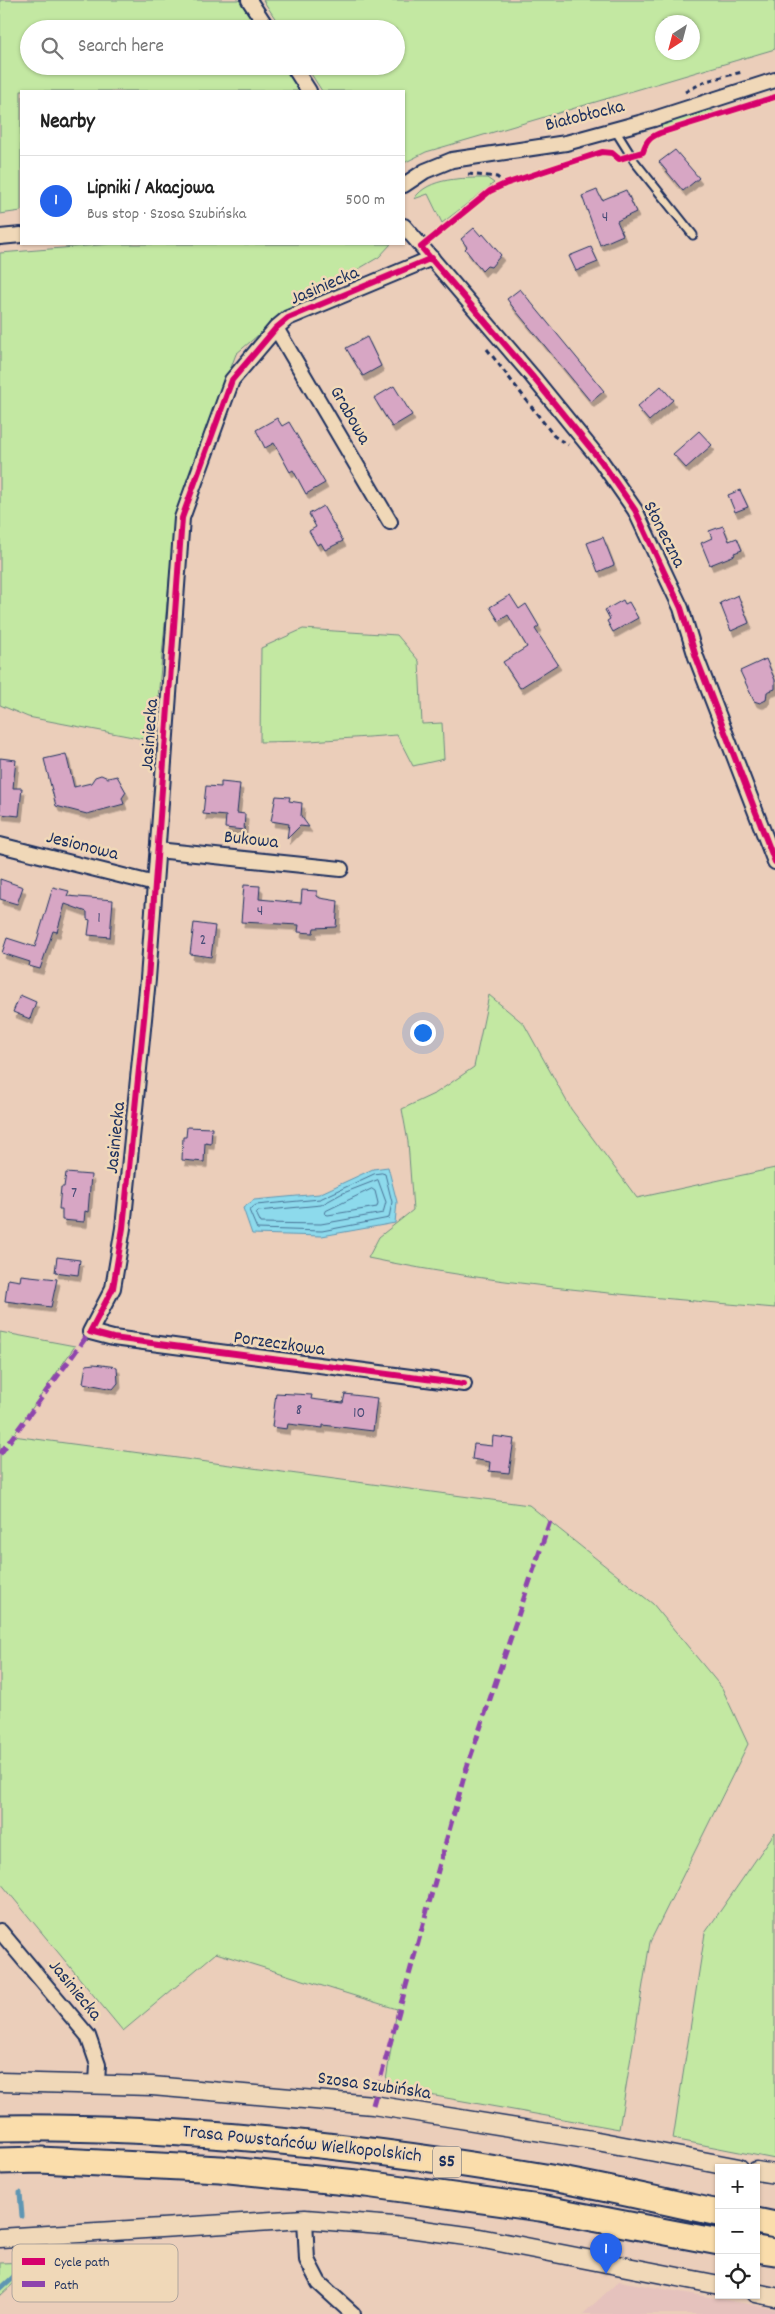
<!DOCTYPE html>
<html lang="en">
<head>
<meta charset="utf-8">
<style>
  body { margin:0; font-family:Dekko,sans-serif; background:#f2f2f2; color:#222 }
  .controls { position:absolute; right:15px; bottom:15px; display:grid; overflow:hidden; border-radius:0px; box-shadow:0 1px 4px #0004 }
  .controls button { width:45px; height:45px; display:grid; place-items:center; padding:0; border:0; border-bottom:1px solid #e0e0e0; background:#fff; color:#222; font:25px sans-serif }
  .compass { position:absolute; left:655px; top:15px; width:45px; height:45px; border-radius:50%; background:#fff; box-shadow:0 1px 4px #0004; rotate:216deg }
  .you { position:absolute; left:422px; top:1032px; width:18px; height:18px; margin:-12px; border:4px solid #fff; border-radius:50%; background:#1a73e8; box-shadow:0 0 0 8px #1a73e833 }
  .badge { display:grid; place-items:center; width:32px; height:32px; border-radius:50%; background:#2563eb; color:#fff; font-size:16px; font-weight:700 }
  .pin { position:absolute; translate:-50% -41px; filter:drop-shadow(0 1px 2px #0008) }
  .pin::after { content:''; position:absolute; top:26px; width:18px; height:15px; background:inherit; clip-path:polygon(0 0,100% 0,50% 100%) }
  .list { margin:0; padding:0; list-style:none }
  h2 { display:flex; justify-content:space-between; align-items:center; height:65px; margin:0; padding:0 20px; font-size:21px }
  h2 small { font-size:16px; font-weight:400; color:#767676 }
  .list li { display:grid; grid-template-columns:32px 1fr auto; gap:15px; align-items:center; box-sizing:border-box; height:90px; padding:0 20px; border-top:1px solid #e0e0e0 }
  .list b { display:block; font-size:19px; white-space:nowrap }
  .list p { margin:0; font-size:16px; white-space:nowrap; color:#767676 }
  .list em { font-size:16px; font-style:normal; color:#767676 }
  .icon { flex:none; width:28px; height:28px; fill:none; stroke:currentColor; stroke-width:2; stroke-linecap:round; stroke-linejoin:round }
  .map { position:relative; flex:none; width:775px; height:2314px; overflow:hidden }
  .search { position:absolute; background:#fff; box-shadow:0 1px 4px #0004; left:20px; top:20px; width:385px; height:55px; display:flex; align-items:center; gap:12px; box-sizing:border-box; padding:0 18px; border-radius:28px; color:#767676; font-size:19px }
  .panel { position:absolute; background:#fff; box-shadow:0 1px 4px #0004; left:20px; top:90px; width:385px; height:155px; border-radius:0px }
  .map>svg:first-child { display:block }
  .built { fill:#e5c2bd }
  .green { fill:#c3e8a2; stroke:#6f8c80; fill-rule:evenodd }
  .water { fill:#8ddaec; stroke:#5f96b3 }
  .lines { fill:none; stroke-linecap:round; stroke-linejoin:round }
  .shore { stroke:#497397; stroke-width:1 }
  .stream { stroke:#5f96b3; stroke-width:5 }
  .building { fill:#d7a6c4; stroke:#1b2f5e; filter:url(#shadow) }
  .service-casing { stroke:#1b2f5e; stroke-width:11 }
  .minor-casing { stroke:#1b2f5e; stroke-width:18 }
  .tertiary-casing { stroke:#1b2f5e; stroke-width:21 }
  .motorway-casing { stroke:#1b2f5e; stroke-width:29 }
  .path { stroke:#1b2f5e; stroke-width:3; stroke-dasharray:5 4; stroke-linecap:butt }
  .service { stroke:#f0d8b8; stroke-width:7 }
  .minor { stroke:#f0d8b8; stroke-width:14 }
  .tertiary { stroke:#f0d8b8; stroke-width:18 }
  .motorway { stroke:#faddab; stroke-width:25 }
  .quiet { stroke:#8e44ad; stroke-width:5; stroke-dasharray:10 5; stroke-linecap:butt }
  .cycleway-casing { stroke:#f0d8b8; stroke-width:9 }
  .cycleway { stroke:#d6006c; stroke-width:6 }
  .labels { text-anchor:middle; dominant-baseline:central; stroke-width:5; stroke-linejoin:round; paint-order:stroke }
  .number-label { font-size:16px; fill:#4a4d78 }
  .shield { fill:#f0d8b8; stroke:#5b6279; stroke-width:1 }
  .shield-label { font-size:18px; font-weight:bold; fill:#1b2f5e }
  .street-label { font-size:19px; fill:#1b2f5e; stroke:#f0d8b8 }
  .key { fill:#f0d8b8; stroke:#b0a59d; stroke-width:1 }
  .key-label { font-size:14px; fill:#1b2f5e }
</style>
</head>
<body>
<div class="map">
<svg width="775" height="2314" viewBox="0 0 775 2314">
  <defs>
    <filter id="shadow"><feDropShadow dx="3" dy="5.5" stdDeviation="0" flood-color="#0004"/></filter>
  </defs>
  <rect width="100%" height="100%" fill="#ebceba"/>
  <filter id="ink" filterUnits="userSpaceOnUse"><feTurbulence type="fractalNoise" baseFrequency=".02" numOctaves="2"/><feDisplacementMap in="SourceGraphic" scale="10" xChannelSelector="R" yChannelSelector="G"/><feConvolveMatrix kernelMatrix="1 2 1 2 8 2 1 2 1" color-interpolation-filters="sRGB"/></filter>
  <g filter="url(#ink)">
    <path class="built" d="M619,2281L775,2309V2314H583Z"/>
    <path class="green" d="M0,0H239L258,29H29V66H283L299,91H21V211L0,214Z
      M263,0H775V49L426,152L404,163V91H322L306,66H396V29H282ZM662,22H692V52H662Z
      M708,109L715,112L662,129L661,124Z
      M487,178L494,183L442,223L428,194L414,199C428,177 464,178 487,178Z
      M112,244H391L379,257L285,312L236,354L175,518L154,741L28,717L0,705V253Z
      M303,629L397,635L419,661L422,724L442,723L444,759L413,766L397,735L310,741L260,742L261,648Z
      M489,995L524,1024L571,1109L637,1198L775,1168V1308C639,1296 502,1286 368,1258L379,1237L413,1210L408,1142L402,1109L436,1093L474,1067Z
      M0,1332L75,1346L13,1436L529,1505L653,1604L722,1688L748,1744L650,1942L619,2129L385,2087L397,2009L216,1953L123,2031L0,1882Z
      M775,1832V2159L673,2139L705,1933Z
      M31,2262L25,2267L27,2271L0,2296V2263Z"/>
    <path class="water" d="M388,1167L397,1202L395,1223L322,1236L252,1234L243,1208L254,1200L319,1194L373,1169Z"/>
    <g class="lines">
      <path class="shore" d="M382,1173L385,1174L392,1202L389,1218L322,1231L257,1229L249,1210L256,1205L320,1199L374,1174Z
        M378,1180L386,1202L383,1213L321,1224L261,1223L256,1213L258,1211L321,1205L341,1194Z
        M372,1189L375,1191L378,1203L377,1207L328,1215L325,1214L326,1211Z"/>
      <path class="stream" d="M20,2193L22,2216
        M0,2289L21,2270L25,2263"/>
    </g>
    <path class="building" d="M675,150L699,178L683,191L659,162Z
      M597,190L602,200L626,190L636,212L617,221L623,235L600,245L582,196Z
      M474,228L481,236L483,234L501,255L491,267L487,266L482,271L465,249L467,247L461,239Z
      M591,247L598,262L576,271L569,256Z
      M520,289L604,391L591,402L512,306L507,299Z
      M367,337L381,366L363,376L346,348Z
      M394,386L412,415L392,427L374,398Z
      M661,386L673,400L649,421L637,407Z
      M277,418L282,426L289,422L325,483L306,494L293,470L290,472L274,443L265,448L256,430Z
      M699,431L712,445L686,468L673,454Z
      M740,490L748,507L735,512L728,495Z
      M323,506L343,541L325,550L321,543L317,545L309,531L316,527L309,514Z
      M723,526L729,541L737,538L742,550L734,553L735,555L710,565L701,543L712,538L709,531Z
      M603,537L614,565L598,572L587,543Z
      M510,595L519,609L526,604L539,626L535,629L558,664L520,688L503,662L527,647L508,615L499,621L490,607Z
      M738,595L749,623L731,631L720,603Z
      M623,600L625,604L629,602L638,618L613,632L607,621L610,619L605,610Z
      M766,659L775,680V689L767,692L766,700L760,703L754,701L740,671Z
      M66,754L74,787L91,783L95,777L101,775L108,778L117,776L126,792L122,798L124,804L87,814L56,806L44,759Z
      M0,758L16,760L13,788H22L19,816L0,814Z
      M221,782L240,784L237,813L245,814L244,830L225,828L226,816L203,814L206,786L221,787Z
      M276,796L290,797L289,801L302,803L301,816L309,827L300,826L287,839L289,824L271,821Z
      M0,879L23,887L17,904L0,899Z
      M244,885L260,886L259,899L301,903L302,890L317,891V896L320,898L338,901L336,927L314,928L313,933L298,932L299,925L241,922Z
      M53,887L69,891L67,896L113,900L110,937L88,935L90,920L87,919V912L65,904L57,932L53,931L40,969L29,966L30,962L2,953L7,938L35,947Z
      M194,923L215,926L211,957L190,954Z
      M20,995L36,1002L30,1019L13,1012Z
      M187,1127L212,1128L211,1144L205,1143L204,1162L182,1160L183,1137H186Z
      M66,1173L91,1175L88,1212L85,1211L84,1222L62,1220V1209H59L61,1187H64Z
      M57,1257L80,1260L78,1275L55,1272Z
      M21,1275L57,1279L51,1307L5,1301L8,1279L20,1281Z
      M94,1364L117,1367L118,1383L113,1389L83,1383L86,1365Z
      M276,1393L312,1395L311,1399L343,1403L345,1394L377,1398L373,1431L323,1425V1428L288,1424L287,1429L272,1427Z
      M493,1436L514,1439L509,1473L489,1471L490,1462L472,1459L474,1444L492,1446Z"/>
    <g class="lines">
      <defs>
        <path id="service" d="M615,130L635,162L693,235"/>
        <path id="minor" d="M249,0L268,29
          M293,66L309,91
          M404,185L425,171L452,160L566,143L654,119L775,80
          M404,226L532,376L601,461L635,510L681,608L696,657L775,862
          M0,237L21,235
          M432,258L288,318L276,328L232,380L182,518L148,979L123,1228L113,1288L90,1332L113,1338L464,1384
          M276,328L390,522
          M0,845L155,884
          M157,850L341,869
          M0,1931L88,2036L98,2065L97,2083
          M305,2219L307,2260L319,2283L353,2314"/>
        <path id="tertiary" d="M0,2082L152,2086L373,2105L592,2140L739,2168
          M756,2171L775,2174
          M0,2238L305,2219L394,2226L474,2237L719,2285
          M756,2293L775,2297"/>
        <path id="motorway" d="M0,2128C183,2126 364,2146 545,2177C603,2187 661,2201 719,2213
          M0,2161L40,2160L220,2169L366,2184L540,2208L719,2242
          M756,2221L775,2225
          M756,2249L775,2252"/>
      </defs>
      <use href="#service" class="service-casing"/>
      <use href="#minor" class="minor-casing"/>
      <use href="#tertiary" class="tertiary-casing"/>
      <use href="#motorway" class="motorway-casing"/>
      <path class="path" d="M685,92L706,81L742,72
        M468,174L497,177L505,184
        M487,349L554,436L568,445"/>
      <use href="#service" class="service"/>
      <use href="#minor" class="minor"/>
      <use href="#tertiary" class="tertiary"/>
      <use href="#motorway" class="motorway"/>
      <path class="quiet" d="M0,1454L90,1332
        M373,2105L465,1773L550,1521"/>
      <defs>
        <path id="cycleway" d="M775,97L660,133C650,137 646,141 643,152L619,159L612,153L602,152L505,184L490,191L421,247L532,376L601,461L635,510L681,608L696,657L775,862
          M432,258L288,318L276,328L232,380L182,518L148,979L123,1228L113,1288L90,1332L113,1338L464,1384"/>
      </defs>
      <use href="#cycleway" class="cycleway-casing"/>
      <use href="#cycleway" class="cycleway"/>
    </g>
  </g>
  <g class="labels">
    <g class="number-label">
      <text x="605" y="217">4</text>
      <text x="260" y="911">4</text>
      <text x="99" y="918">1</text>
      <text x="203" y="940">2</text>
      <text x="74" y="1193">7</text>
      <text x="299" y="1410">8</text>
      <text x="359" y="1413">10</text>
    </g>
    <rect class="shield" x="433" y="2146.5" width="28" height="31" rx="4"/>
    <g class="shield-label">
      <text x="447" y="2162">S5</text>
    </g>
    <g class="street-label">
      <text transform="translate(585 117) rotate(-14)">Białobłocka</text>
      <text transform="translate(325 287) rotate(-23)">Jasiniecka</text>
      <text transform="translate(349 416) rotate(60)">Grabowa</text>
      <text transform="translate(663 535) rotate(63)">Słoneczna</text>
      <text transform="translate(151 735) rotate(-86)">Jasiniecka</text>
      <text transform="translate(251 841) rotate(6)">Bukowa</text>
      <text transform="translate(82 847) rotate(14)">Jesionowa</text>
      <text transform="translate(117 1138) rotate(-84)">Jasiniecka</text>
      <text transform="translate(279 1345) rotate(8)">Porzeczkowa</text>
      <text transform="translate(74 1991) rotate(51)">Jasiniecka</text>
      <text transform="translate(374 2087) rotate(8)">Szosa Szubińska</text>
      <text transform="translate(302 2145) rotate(6)">Trasa Powstańców Wielkopolskich</text>
    </g>
  </g>
  <rect x="12" y="2244" width="166" height="58" rx="8" class="key"/>
  <rect x="22" y="2258" width="23" height="7" fill="#d6006c"/>
  <rect x="22" y="2281" width="23" height="6" fill="#8e44ad"/>
  <g class="key-label">
    <text x="54" y="2266">Cycle path</text>
    <text x="54" y="2289">Path</text>
  </g>
</svg>
<div class="controls">
<button>+</button>
<button>−</button>
<button><svg class="icon" aria-label="locate" viewBox="0 0 24 24"><circle cx="12" cy="12" r="6"/><path d="M12 2v4M12 18v4M2 12h4M18 12h4"/></svg></button>
</div>
<svg class="compass" viewBox="-18 -18 36 36"><path d="M0-13l5 13h-10z" fill="#e53935"/><path d="M0 13l5-13h-10z" fill="#767676"/></svg>
<div class="you"></div>
<div class="pin badge" style="left:606px;top:2274px">1</div>
<div class="search"><svg class="icon" aria-label="search" viewBox="0 0 24 24"><circle cx="10" cy="10" r="6"/><path d="M15 15l6 6"/></svg>Search here</div>
<section class="panel">
<h2>Nearby<small></small></h2>
<ul class="list">
<li><span class="badge">1</span><div><b>Lipniki / Akacjowa</b><p>Bus stop · Szosa Szubińska</p></div><em>500 m</em></li>
</ul>
</section>
</div>
</body>
</html>
